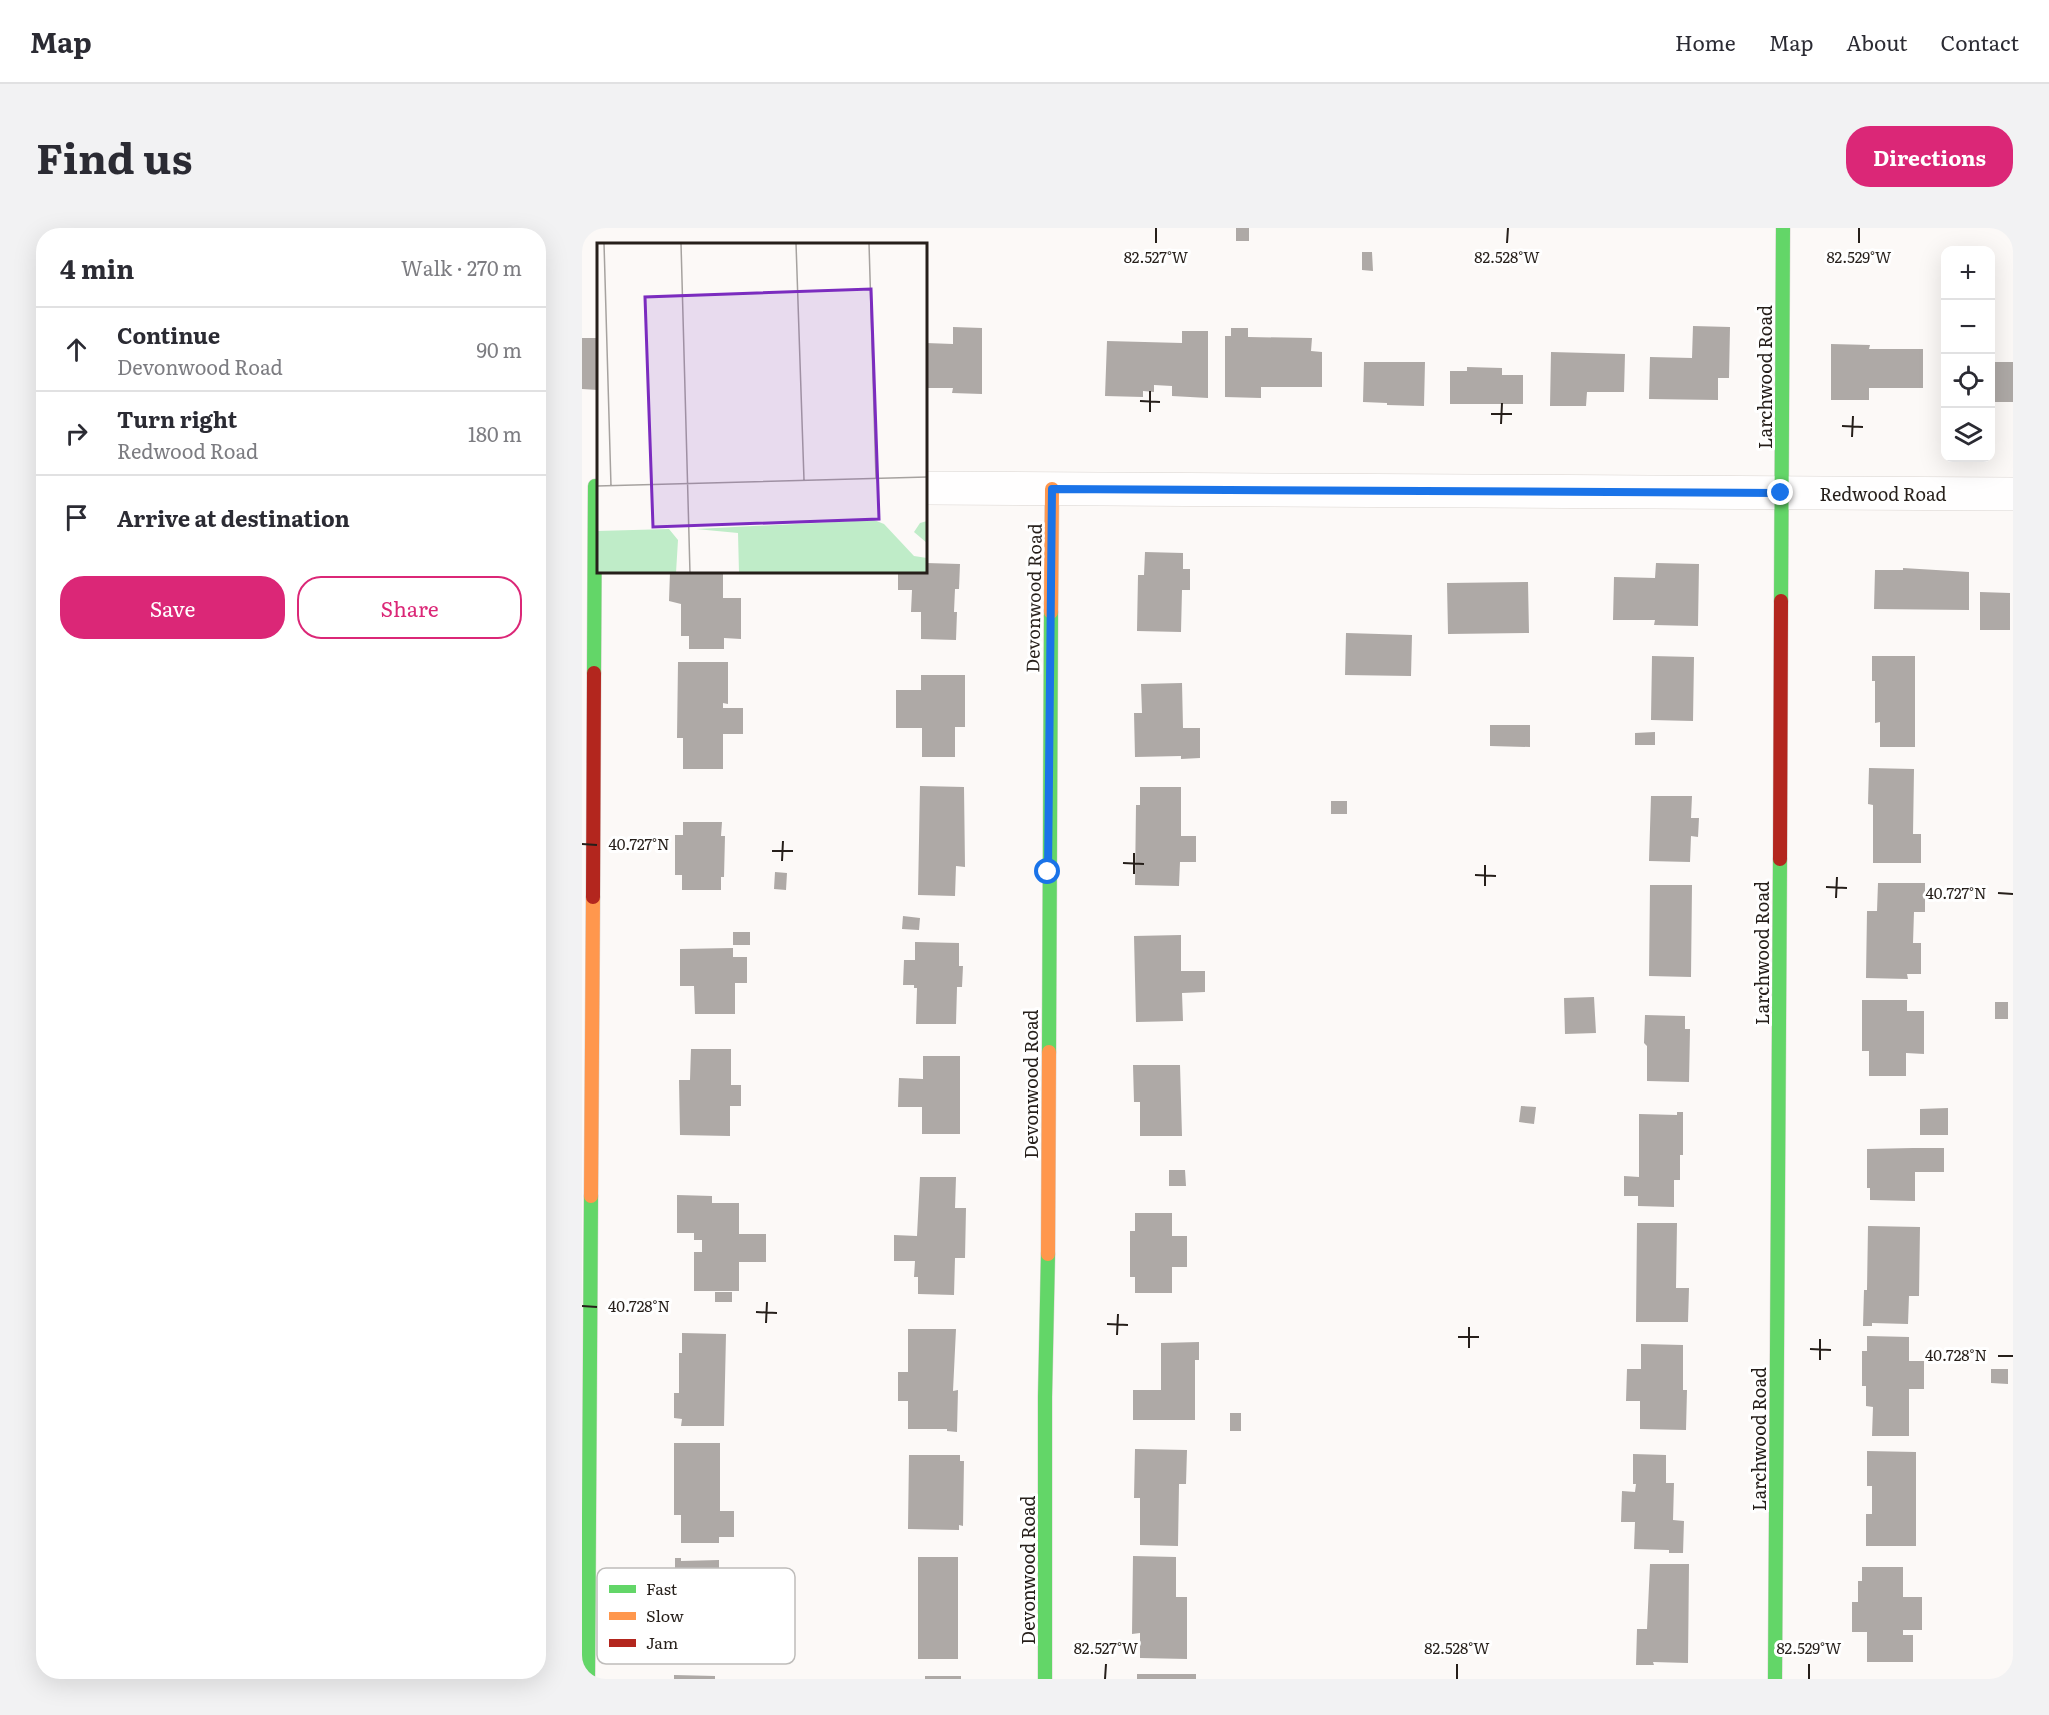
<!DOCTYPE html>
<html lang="en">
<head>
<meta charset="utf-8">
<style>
  body { margin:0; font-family:Literata,serif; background:#f2f2f3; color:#2b2b33 }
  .controls { position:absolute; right:18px; top:18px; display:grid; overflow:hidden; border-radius:12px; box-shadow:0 6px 24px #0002 }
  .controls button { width:54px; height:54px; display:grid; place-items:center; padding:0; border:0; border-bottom:2px solid #e1e1e2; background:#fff; color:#2b2b33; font:30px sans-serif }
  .stop { position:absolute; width:18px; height:18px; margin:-14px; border:4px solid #1a73e8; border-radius:50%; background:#fff }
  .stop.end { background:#1a73e8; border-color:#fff; box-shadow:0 2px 6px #0008 }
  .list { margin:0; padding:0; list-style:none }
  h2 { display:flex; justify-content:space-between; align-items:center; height:78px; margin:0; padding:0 24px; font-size:26px }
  h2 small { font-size:20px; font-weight:400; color:#7c7c81 }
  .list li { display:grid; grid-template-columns:39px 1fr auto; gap:18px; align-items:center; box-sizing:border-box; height:84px; padding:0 24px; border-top:2px solid #e1e1e2 }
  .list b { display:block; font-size:22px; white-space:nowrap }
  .list p { margin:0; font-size:20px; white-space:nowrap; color:#7c7c81 }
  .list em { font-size:20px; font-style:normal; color:#7c7c81 }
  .actions { display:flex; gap:12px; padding:18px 24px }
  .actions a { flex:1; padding:14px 0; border:2px solid #db2777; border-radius:24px; text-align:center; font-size:21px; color:#db2777 }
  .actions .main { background:#db2777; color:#fff }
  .icon { flex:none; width:33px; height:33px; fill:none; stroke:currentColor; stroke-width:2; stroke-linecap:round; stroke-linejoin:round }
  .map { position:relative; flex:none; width:1431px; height:1451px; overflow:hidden; border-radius:24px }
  header { display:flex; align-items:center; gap:36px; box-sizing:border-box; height:84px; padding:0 30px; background:#fff; border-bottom:2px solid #e1e1e2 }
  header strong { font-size:28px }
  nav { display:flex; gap:33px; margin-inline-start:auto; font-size:21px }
  .intro { display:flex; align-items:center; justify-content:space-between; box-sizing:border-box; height:144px; padding:0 36px }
  h1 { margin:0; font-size:42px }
  .button { padding:15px 27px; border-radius:24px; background:#db2777; color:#fff; font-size:21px; font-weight:700 }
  main { display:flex; gap:36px; padding:0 36px }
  aside { flex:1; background:#fff; border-radius:24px; box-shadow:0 6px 24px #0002 }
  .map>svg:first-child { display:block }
  .building { fill:#aea9a6 }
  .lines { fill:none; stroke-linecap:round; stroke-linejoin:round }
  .street-casing { stroke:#d9d4d0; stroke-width:34 }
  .fast-casing { stroke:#d9d4d0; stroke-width:15 }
  .slow-casing { stroke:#d9d4d0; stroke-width:15 }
  .jam-casing { stroke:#d9d4d0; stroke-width:15 }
  .street { stroke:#fffefe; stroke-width:33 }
  .fast { stroke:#63d668; stroke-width:14 }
  .slow { stroke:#ff974d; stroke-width:14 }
  .jam { stroke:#b3261e; stroke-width:14 }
  .route { stroke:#1a73e8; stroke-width:8 }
  .ticks { fill:none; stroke:#261f1a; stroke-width:2 }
  .labels { text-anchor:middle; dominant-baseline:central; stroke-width:6; stroke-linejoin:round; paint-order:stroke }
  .street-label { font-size:18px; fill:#261f1a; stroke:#fff }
  .inset-road { fill:none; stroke:#a6a29f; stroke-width:1.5 }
  .view { fill:#7b2cbf; fill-opacity:0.15; stroke:#7b2cbf; stroke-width:3 }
  .inset-edge { fill:none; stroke:#261f1a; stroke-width:3 }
  .key { fill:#fff; stroke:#bebcba; stroke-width:1.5 }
  .key-label { font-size:16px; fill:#261f1a }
  .ticks-label { font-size:15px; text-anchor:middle; fill:#261f1a; stroke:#fff; stroke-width:6; stroke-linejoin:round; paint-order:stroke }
</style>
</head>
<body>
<header>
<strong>Map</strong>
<nav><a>Home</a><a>Map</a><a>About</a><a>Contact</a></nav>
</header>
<div class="intro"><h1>Find us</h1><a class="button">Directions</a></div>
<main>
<aside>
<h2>4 min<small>Walk · 270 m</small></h2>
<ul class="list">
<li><svg class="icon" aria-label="ahead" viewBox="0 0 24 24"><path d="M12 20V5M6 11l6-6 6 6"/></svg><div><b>Continue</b><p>Devonwood Road</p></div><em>90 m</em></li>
<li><svg class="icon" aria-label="right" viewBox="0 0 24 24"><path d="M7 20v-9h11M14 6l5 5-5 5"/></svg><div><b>Turn right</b><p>Redwood Road</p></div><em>180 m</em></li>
<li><svg class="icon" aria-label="arrive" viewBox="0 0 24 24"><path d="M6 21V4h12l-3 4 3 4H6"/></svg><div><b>Arrive at destination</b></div></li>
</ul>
<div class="actions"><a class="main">Save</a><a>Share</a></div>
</aside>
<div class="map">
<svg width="1431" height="1451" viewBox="0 0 1431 1451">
  <rect width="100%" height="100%" fill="#fcf9f7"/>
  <path class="building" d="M654,0H667V13H654Z
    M780,24H790L791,43L780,42Z
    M1111,98L1148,99L1147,150H1136V172L1067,171L1068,129L1110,130Z
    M371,99L400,100V166L370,165L371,160H344V115L371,116Z
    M649,100H666V109L730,110L729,123L740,124V159H679V170L643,169V108H649Z
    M600,103H626V170L590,168V158L572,157V164L561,163V169L523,168L525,113L600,115Z
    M0,110H16V162L0,161Z
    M1249,116L1288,117L1287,121H1341V160H1287V172H1249Z
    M969,124L1043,126L1042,164H1005L1004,178H968Z
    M1408,124H1411V134H1431V174H1408Z
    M782,134H843L842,178L805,177V175L781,174Z
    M885,139L920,140V147H941V176H868V143H885Z
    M1360,140H1364V174H1360Z
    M563,324L601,325V341H608V362H600L599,404L555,403L556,347H562Z
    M344,335L378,336L377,361H373L372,384H375L374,412L339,411V384H329L330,362H316V344H344Z
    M1074,335L1117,336L1116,398L1072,397L1073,392H1031L1032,349L1073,350Z
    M1321,340L1387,344V382L1292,381L1293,342H1321Z
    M88,344H141V370H159V411L142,410V421H107V408H99V376L87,373Z
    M946,354L947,405L866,406L865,355Z
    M1398,364L1428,365V402H1398Z
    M764,405L830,407L829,448L763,447Z
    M1070,428L1112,429L1111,493L1069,492Z
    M1290,428H1333V519H1298V494L1293,495V453H1290Z
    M96,434H146V476L141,475V480H161V506H141V541H101V510H95Z
    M339,447H383V499H373V529H340V500H314V462H339Z
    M600,455L601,500H618V530L599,531V528L553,529L552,485H560L559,456Z
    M908,497H948V519L908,518Z
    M1073,504V517H1053V505Z
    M1287,540L1332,541L1331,606H1339V635H1291V577L1286,576Z
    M338,558L382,559L383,639L374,638L373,668L336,667Z
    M558,559H599V608H614V634H598L597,658L553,657L554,577H558Z
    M1069,568H1110L1109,590H1117L1116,609L1109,608L1108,634L1067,633Z
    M749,573H765V586H749Z
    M101,594H140L139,608H143L142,649H139V662H100V647H93V607H101Z
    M193,644L205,645L204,662L192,661Z
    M1296,655H1343V684H1332L1331,715H1339V746H1325L1326,751L1284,750L1285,683H1295Z
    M1068,657H1110L1109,749L1067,748Z
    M321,688L338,690L337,702L320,701Z
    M151,704H168V717H151Z
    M599,707V743H623V764L600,765L601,793L554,794L552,708Z
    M333,714L377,715V738H381L380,759H375L374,796H334L335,760H332V757H321L322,732H333Z
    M151,720V729H165V755H153V786H113L112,758H98V721Z
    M1012,769L1014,805L983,806L982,770Z
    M1280,772H1325V783H1342V826L1324,825V848H1287V823H1280Z
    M1413,774H1426V791H1413Z
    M1063,787L1103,788V801H1108L1107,854L1065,853V818L1062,815Z
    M109,821H149V857H159V878H148V908L98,907L97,852H108Z
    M341,828H378V906H340V879H316L317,850L341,851Z
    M551,837H598L600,908H558V874H552Z
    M939,878L954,879L952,896L937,894Z
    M1366,880V907H1338V881Z
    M1095,884H1101V927H1098V952H1092V979L1056,978V968H1042V948L1057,949V886L1095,887Z
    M1331,920H1362V944H1333V973L1288,972V960H1285V921Z
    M587,942H603L604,958H587Z
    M338,949H374L373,980H384L383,1030H373L372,1067L336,1066V1049H332L333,1033H312V1007L335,1008Z
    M95,967L130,968V975H157V1006H184V1034H157V1063H112V1024H120V1012H112V1005H95Z
    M553,985H590V1008H605V1039H590V1065H553V1049H548V1003H553Z
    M1055,995H1095L1094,1060H1107L1106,1094H1054Z
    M1286,998L1338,999L1337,1068H1327L1326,1096L1290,1095V1098H1281L1282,1062H1285Z
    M133,1064H150V1074H133Z
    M326,1101H374L371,1163L376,1162L375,1204L365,1203V1201H326V1173H316V1144H326Z
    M100,1105L144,1106L142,1198H99L100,1191L92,1190V1165H97V1125H100Z
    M1285,1108L1327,1109V1133H1342V1161H1327V1208H1290L1291,1179L1284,1178V1158H1280V1123H1285Z
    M617,1114V1132H613V1192H551V1162H579V1115Z
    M1059,1116L1101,1117V1162H1105L1104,1202L1058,1201V1173H1044L1045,1141H1059Z
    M1409,1141H1426V1156L1409,1155Z
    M648,1185H659V1203H648Z
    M92,1215H138V1283H152V1309H137V1315H99V1287H92Z
    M553,1221L605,1222L604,1256H597L596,1318L558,1317V1270H552Z
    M1285,1223L1334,1224V1318H1284V1286H1290V1258H1285Z
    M1051,1226L1084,1227V1255H1092L1091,1292L1102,1293L1101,1325H1087V1322L1052,1321L1053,1294H1039L1040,1263L1053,1264L1054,1256H1051Z
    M327,1227H378V1233H382L381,1298L377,1297V1302L326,1301Z
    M551,1328L594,1329V1369H605V1431L558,1430V1405L550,1406Z
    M336,1329H376V1431H336Z
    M93,1330H99V1333L137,1332V1393H150V1428H106V1395H97V1369L93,1370Z
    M1068,1336H1107L1106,1435L1071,1434L1072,1437H1054L1055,1401H1065Z
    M1280,1339H1321V1369H1340V1402H1321V1407H1331V1434H1285V1404H1270V1374H1276V1353H1280Z
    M555,1446H614V1451H555Z
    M92,1447L133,1448V1451H92Z
    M343,1448H379V1451H343Z"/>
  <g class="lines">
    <defs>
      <path id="street" d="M344,260L1431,266"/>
      <path id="fast" d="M1199,373L1201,0
        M12,445L13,258
        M467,824L469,384
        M6,1451L9,968
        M463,1451V1169L466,1026
        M1193,1451L1198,631"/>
      <path id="slow" d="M469,384L470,261
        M9,968L11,669
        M466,1026L467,824"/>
      <path id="jam" d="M1198,631L1199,373
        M11,669L12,445"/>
    </defs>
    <use href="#street" class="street-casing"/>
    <use href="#fast" class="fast-casing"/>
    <use href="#slow" class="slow-casing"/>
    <use href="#jam" class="jam-casing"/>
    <use href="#street" class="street"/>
    <use href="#fast" class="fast"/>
    <use href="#slow" class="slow"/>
    <use href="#jam" class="jam"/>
  </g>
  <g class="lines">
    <path class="route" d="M466,644L470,261L1199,265"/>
  </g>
  <path class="ticks" d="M574,15V0M925,15L926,0M1277,15V0M558,173L578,174M568,184V163M909,186H930M919,196L920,175M1260,198L1281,199M1270,209L1271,188M0,616L15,617M190,623H211M200,633L201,613M541,635L562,636M552,646V625M893,647L914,648M903,658V637M1244,659L1265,660M1416,665L1431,666M1254,670L1255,649M0,1078L15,1079M174,1084L195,1085M184,1095L185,1074M525,1096L546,1097M535,1107L536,1086M876,1109H897M887,1120V1099M1228,1121L1249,1122M1416,1128H1431M1238,1132V1111M523,1451L524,1436M875,1451V1436M1227,1451V1436"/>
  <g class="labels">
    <g class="street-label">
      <text transform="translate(1182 149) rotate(-90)">Larchwood Road</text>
      <text x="1301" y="265">Redwood Road</text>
      <text transform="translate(451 370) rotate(-89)">Devonwood Road</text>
      <text transform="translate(1179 725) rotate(-90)">Larchwood Road</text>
      <text transform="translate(448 856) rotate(-90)">Devonwood Road</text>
      <text transform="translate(1176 1211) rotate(-90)">Larchwood Road</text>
      <text transform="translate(445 1342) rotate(-90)">Devonwood Road</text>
    </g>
  </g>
  <g transform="translate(15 15)">
    <rect width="330" height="330" fill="#fcf9f7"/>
    <path d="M277,277L287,281L317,313L330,315V330H142L141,290L99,286ZM330,278V300L317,289L323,280ZM72,286L81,297L79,330H0V288Z" fill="#bfecc8"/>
    <path class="inset-road" d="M7,0L14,243M84,0L93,330M199,0L207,237M272,0L279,235M0,243L330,234"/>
    <path class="view" d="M274,46L282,276L56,284L48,54Z"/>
    <rect width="330" height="330" class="inset-edge"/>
  </g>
  <rect x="15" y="1340" width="198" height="96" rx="9" class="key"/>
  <rect x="27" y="1357" width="27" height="8" fill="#63d668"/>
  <rect x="27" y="1384" width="27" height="8" fill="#ff974d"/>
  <rect x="27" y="1411" width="27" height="8" fill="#b3261e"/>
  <g class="key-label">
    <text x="64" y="1367">Fast</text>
    <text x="64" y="1394">Slow</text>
    <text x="64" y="1421">Jam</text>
  </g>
  <g class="ticks-label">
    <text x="574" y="35">82.527°W</text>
    <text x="925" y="35">82.528°W</text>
    <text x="1277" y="35">82.529°W</text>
    <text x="57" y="622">40.727°N</text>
    <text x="1374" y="671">40.727°N</text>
    <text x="57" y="1084">40.728°N</text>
    <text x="1374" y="1133">40.728°N</text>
    <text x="524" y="1426">82.527°W</text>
    <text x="875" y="1426">82.528°W</text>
    <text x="1227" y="1426">82.529°W</text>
  </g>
</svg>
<div class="controls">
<button>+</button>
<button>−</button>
<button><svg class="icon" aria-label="locate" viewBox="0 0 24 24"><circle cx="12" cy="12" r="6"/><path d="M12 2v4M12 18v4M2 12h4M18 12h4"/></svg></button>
<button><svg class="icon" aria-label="layers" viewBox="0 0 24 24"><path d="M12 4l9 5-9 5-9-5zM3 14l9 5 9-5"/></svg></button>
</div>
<div class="stop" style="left:466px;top:644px"></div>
<div class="stop end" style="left:1199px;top:265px"></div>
</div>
</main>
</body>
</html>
